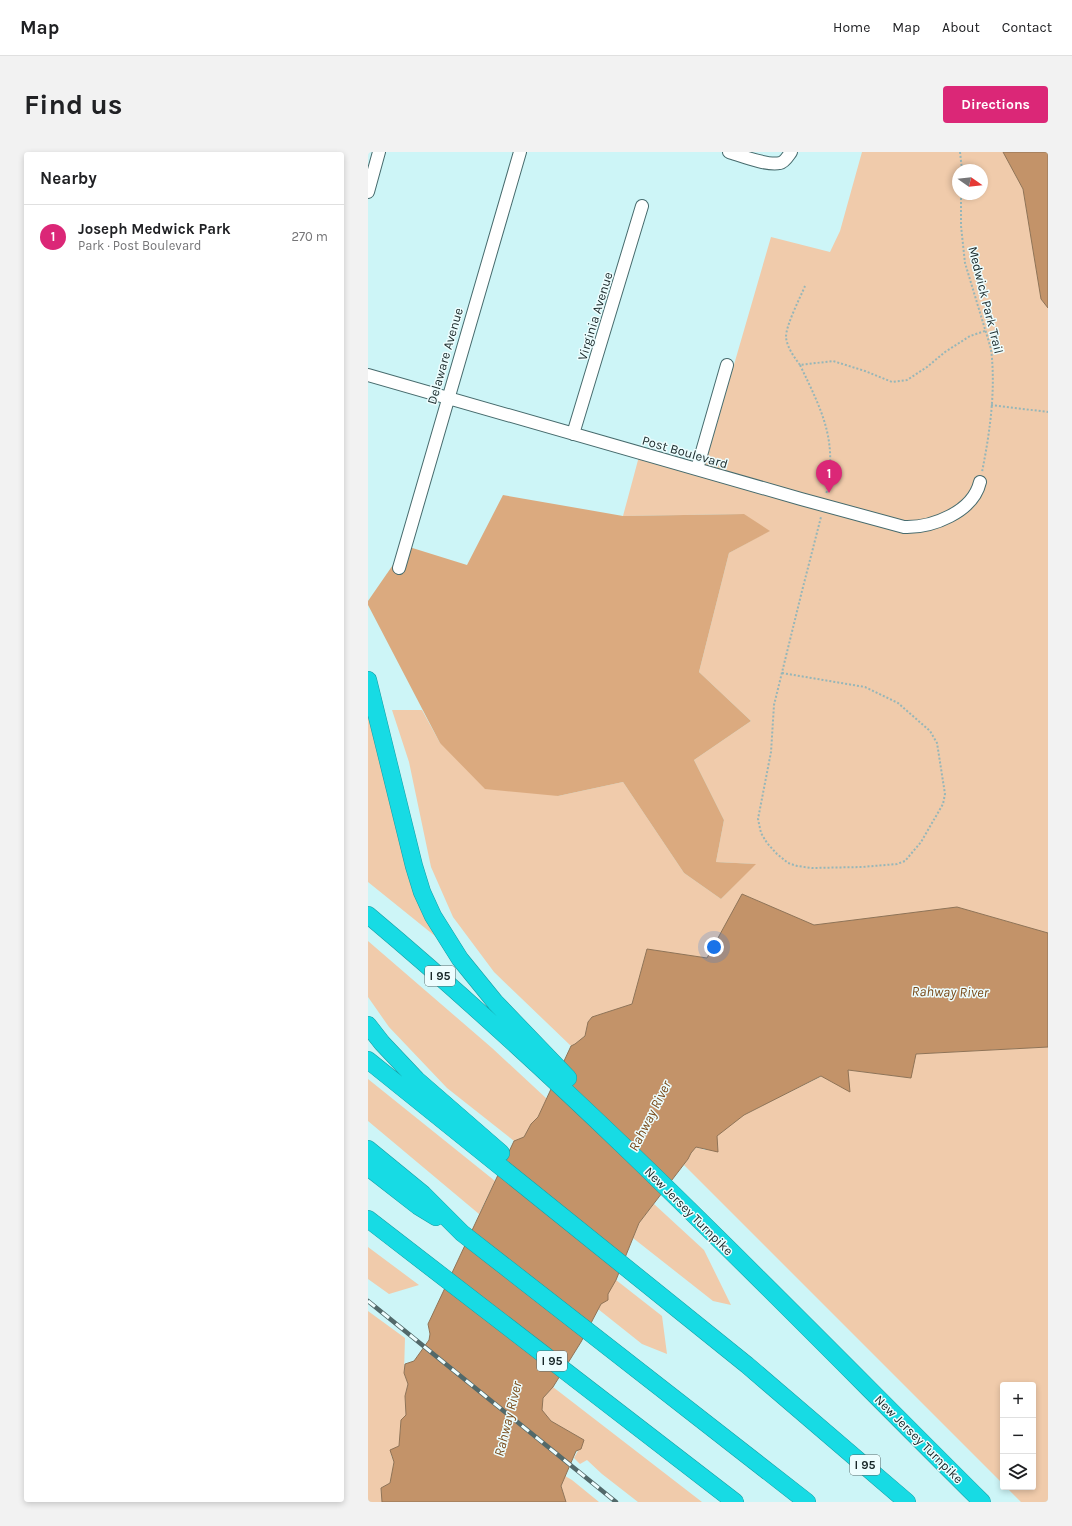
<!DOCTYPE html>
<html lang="en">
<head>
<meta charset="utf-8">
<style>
  body { margin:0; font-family:Karla,sans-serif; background:#f2f2f2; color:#202124 }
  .controls { position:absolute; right:12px; bottom:12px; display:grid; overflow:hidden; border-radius:4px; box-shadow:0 2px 6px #0003 }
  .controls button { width:36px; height:36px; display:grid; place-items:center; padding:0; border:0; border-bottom:1px solid #e0e0e0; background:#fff; color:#202124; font:20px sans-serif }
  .compass { position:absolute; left:584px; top:12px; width:36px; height:36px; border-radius:50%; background:#fff; box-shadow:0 2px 6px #0003; rotate:104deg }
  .you { position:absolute; left:346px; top:795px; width:14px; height:14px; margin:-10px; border:3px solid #fff; border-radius:50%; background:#1a73e8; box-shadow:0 0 0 6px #1a73e833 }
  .badge { display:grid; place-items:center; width:26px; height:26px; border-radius:50%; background:#db2777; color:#fff; font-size:13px; font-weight:700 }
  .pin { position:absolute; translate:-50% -33px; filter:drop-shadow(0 1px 2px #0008) }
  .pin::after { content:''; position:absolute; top:21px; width:14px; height:12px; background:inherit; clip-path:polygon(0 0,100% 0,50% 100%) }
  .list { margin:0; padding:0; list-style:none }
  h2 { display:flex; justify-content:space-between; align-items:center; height:52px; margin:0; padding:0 16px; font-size:17px }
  h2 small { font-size:13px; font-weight:400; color:#757577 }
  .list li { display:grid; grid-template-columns:26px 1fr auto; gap:12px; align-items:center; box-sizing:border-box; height:64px; padding:0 16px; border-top:1px solid #e0e0e0 }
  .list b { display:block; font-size:15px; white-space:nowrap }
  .list p { margin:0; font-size:13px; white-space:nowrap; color:#757577 }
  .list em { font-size:13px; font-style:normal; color:#757577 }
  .icon { flex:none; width:22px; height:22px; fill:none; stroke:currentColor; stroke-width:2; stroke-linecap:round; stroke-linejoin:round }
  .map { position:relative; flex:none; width:680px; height:1350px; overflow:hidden; border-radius:4px }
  header { display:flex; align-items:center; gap:24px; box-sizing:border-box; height:56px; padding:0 20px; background:#fff; border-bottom:1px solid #e0e0e0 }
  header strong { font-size:19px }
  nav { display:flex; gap:22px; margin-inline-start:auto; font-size:14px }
  .intro { display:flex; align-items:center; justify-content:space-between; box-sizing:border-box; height:96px; padding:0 24px }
  h1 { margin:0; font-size:28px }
  .button { padding:10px 18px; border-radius:4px; background:#db2777; color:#fff; font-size:14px; font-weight:700 }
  main { display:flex; gap:24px; padding:0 24px }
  aside { flex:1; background:#fff; border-radius:4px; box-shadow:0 2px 6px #0003 }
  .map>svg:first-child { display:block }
  .green { fill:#f0cbab; fill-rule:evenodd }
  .forest { fill:#dbaa7f }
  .water { fill:#c39369; stroke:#907356 }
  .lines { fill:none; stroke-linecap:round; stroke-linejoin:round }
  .minor-casing { stroke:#476b6d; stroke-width:14 }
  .highway-casing { stroke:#189da3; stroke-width:18 }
  .path { stroke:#96b6b8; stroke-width:2; stroke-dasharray:2 2; stroke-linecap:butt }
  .minor { stroke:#fff; stroke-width:12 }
  .highway { stroke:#17dbe4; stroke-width:17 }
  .rail-casing { stroke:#52696a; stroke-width:4.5 }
  .rail { stroke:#edfdfe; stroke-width:3; stroke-dasharray:9; stroke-linecap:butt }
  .labels { text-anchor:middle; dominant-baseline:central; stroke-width:3; stroke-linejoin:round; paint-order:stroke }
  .shield { fill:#edfdfe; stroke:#59696a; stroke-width:1 }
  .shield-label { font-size:12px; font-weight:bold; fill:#1a292a }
  .street-label { font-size:13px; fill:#1a292a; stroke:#edfdfe }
  .water-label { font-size:14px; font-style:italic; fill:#794a19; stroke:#edfdfe }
</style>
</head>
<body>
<header>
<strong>Map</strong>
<nav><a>Home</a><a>Map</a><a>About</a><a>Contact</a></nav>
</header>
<div class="intro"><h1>Find us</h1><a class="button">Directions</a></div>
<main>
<aside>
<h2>Nearby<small></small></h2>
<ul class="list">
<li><span class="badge">1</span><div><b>Joseph Medwick Park</b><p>Park · Post Boulevard</p></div><em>270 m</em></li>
</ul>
</aside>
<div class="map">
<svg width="680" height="1350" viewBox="0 0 680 1350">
  <rect width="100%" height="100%" fill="#cdf5f7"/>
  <path class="green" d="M494,0H635L655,37L673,147L680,156V781L589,755L446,773L374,742L339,806L279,797L264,852L224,865L220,870L217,884L207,892L203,894L126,820L85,765L63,715L41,610L24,558H54L72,591L190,644L255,630L316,721L353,747L387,712L348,710L356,668L326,608L383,569L331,520L361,401L401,379L375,362L255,364L273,297L336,316L403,85L462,100L472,79ZM590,18H614V42H590Z
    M0,547L56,754L67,784L0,730Z
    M0,789L124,896L179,947L170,965L163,972L156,985L146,989L79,936L21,875L0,845Z
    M680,895V1350H653L638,1335H665V1233H635V1332L316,1013L323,1001L328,995L337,998L350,995L348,984L376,963L454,924L481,939L479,918L542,926L548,902Z
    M0,927L127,1029L111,1062L0,969Z
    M286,1052L336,1098L363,1153L345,1149L265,1086L271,1071Z
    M0,1095L51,1133L21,1142L0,1127Z
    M248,1128L294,1164L299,1202L274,1192L230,1157Z
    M0,1159L37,1186L36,1221L40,1232L37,1244L38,1263L33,1268L31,1294L23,1303L26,1310L22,1331L13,1336L14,1350H0Z
    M185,1235L334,1350H270L234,1322L219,1308L212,1312L206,1306L216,1288L183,1269L173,1258L175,1246Z
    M197,1324L204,1328L231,1350H198L193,1334Z"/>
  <path class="forest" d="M135,343L255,364L376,362L402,379L361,401L331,520L383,569L326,608L356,668L348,710L388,712L353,747L316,721L255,630L190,644L117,637L72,591L0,453V449L38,394L99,413Z"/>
  <path class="water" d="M635,0H680V156L673,147L655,37Z
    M374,742L446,773L589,755L680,781V895L548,902L543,926L480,918L482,940L453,924L376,963L349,984L350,1000L328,995L323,1001L320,1007L271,1071L248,1128L240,1142V1148L233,1152L213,1190L185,1235L175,1246L174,1258L183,1269L216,1288L213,1297L208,1299L193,1334L198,1350H14L13,1336L22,1331L26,1310L22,1298L31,1294L33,1268L38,1263L37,1244L40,1232L36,1221L37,1212L46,1209L61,1188L62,1182L60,1172L146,989L156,985L163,972L170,965L203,894L207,892L217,884L220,870L224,865L264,852L279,797L339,806Z"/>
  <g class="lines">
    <defs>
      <path id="minor" d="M361,0C374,4 399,14 412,11C417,10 420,4 423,0
        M0,40L11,0
        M0,223L433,347L536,375C564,376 605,360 612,330
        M205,282L274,54
        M329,317L359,213
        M31,416L152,0"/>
      <path id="highway" d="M0,528L46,714L54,740L65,764L92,807L127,850L200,926
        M0,763C217,945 413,1150 614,1350
        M0,873L14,891L49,928L133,1001
        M0,908L379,1213L539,1350
        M0,997L55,1042L94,1081L439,1350
        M0,1015L50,1054L68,1065
        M0,1067L367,1350"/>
    </defs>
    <use href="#minor" class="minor-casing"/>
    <use href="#highway" class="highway-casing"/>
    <path class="path" d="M592,0L594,18
      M593,42V74L597,111L623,197C628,237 622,280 614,320
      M437,134C432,146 418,173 418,185C419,195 426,205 432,213L465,209L497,219L524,230L539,228L559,215L577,200L602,184L617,179
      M432,213C455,261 470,289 458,343
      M623,253L680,260
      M414,521L497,535L530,551L562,579L569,591L577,642L575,652L553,690L537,709L529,712L494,715L444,716L429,714L420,711L409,702L399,691L393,681L390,667L403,600L406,553L434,439L453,365"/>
    <use href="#minor" class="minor"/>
    <use href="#highway" class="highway"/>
    <defs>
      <path id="rail" d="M0,1149L248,1350"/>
    </defs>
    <use href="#rail" class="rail-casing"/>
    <use href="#rail" class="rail"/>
  </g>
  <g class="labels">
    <g class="shield">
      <rect x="57" y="814" width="30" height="20" rx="3"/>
      <rect x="169" y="1199" width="30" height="20" rx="3"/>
      <rect x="482" y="1303" width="30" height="20" rx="3"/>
    </g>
    <g class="shield-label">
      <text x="72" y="824">I 95</text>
      <text x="184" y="1209">I 95</text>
      <text x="497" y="1313">I 95</text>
    </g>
    <g class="street-label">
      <text transform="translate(618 148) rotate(76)">Medwick Park Trail</text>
      <text transform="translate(227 164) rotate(-73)">Virginia Avenue</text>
      <text transform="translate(77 204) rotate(-74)">Delaware Avenue</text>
      <text transform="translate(317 300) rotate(16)">Post Boulevard</text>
      <text transform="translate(321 1059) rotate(45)">New Jersey Turnpike</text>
      <text transform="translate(551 1287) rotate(45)">New Jersey Turnpike</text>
    </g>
    <g class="water-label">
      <text transform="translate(582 840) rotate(1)">Rahway River</text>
      <text transform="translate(282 964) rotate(-63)">Rahway River</text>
      <text transform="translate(140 1267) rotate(-76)">Rahway River</text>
    </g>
  </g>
</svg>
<div class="controls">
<button>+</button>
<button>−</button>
<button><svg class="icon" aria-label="layers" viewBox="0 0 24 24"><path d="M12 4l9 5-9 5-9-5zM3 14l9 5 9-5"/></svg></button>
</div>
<svg class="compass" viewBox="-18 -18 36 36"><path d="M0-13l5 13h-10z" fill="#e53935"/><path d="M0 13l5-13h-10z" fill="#757577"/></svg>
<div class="you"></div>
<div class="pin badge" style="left:461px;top:341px">1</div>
</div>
</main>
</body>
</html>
